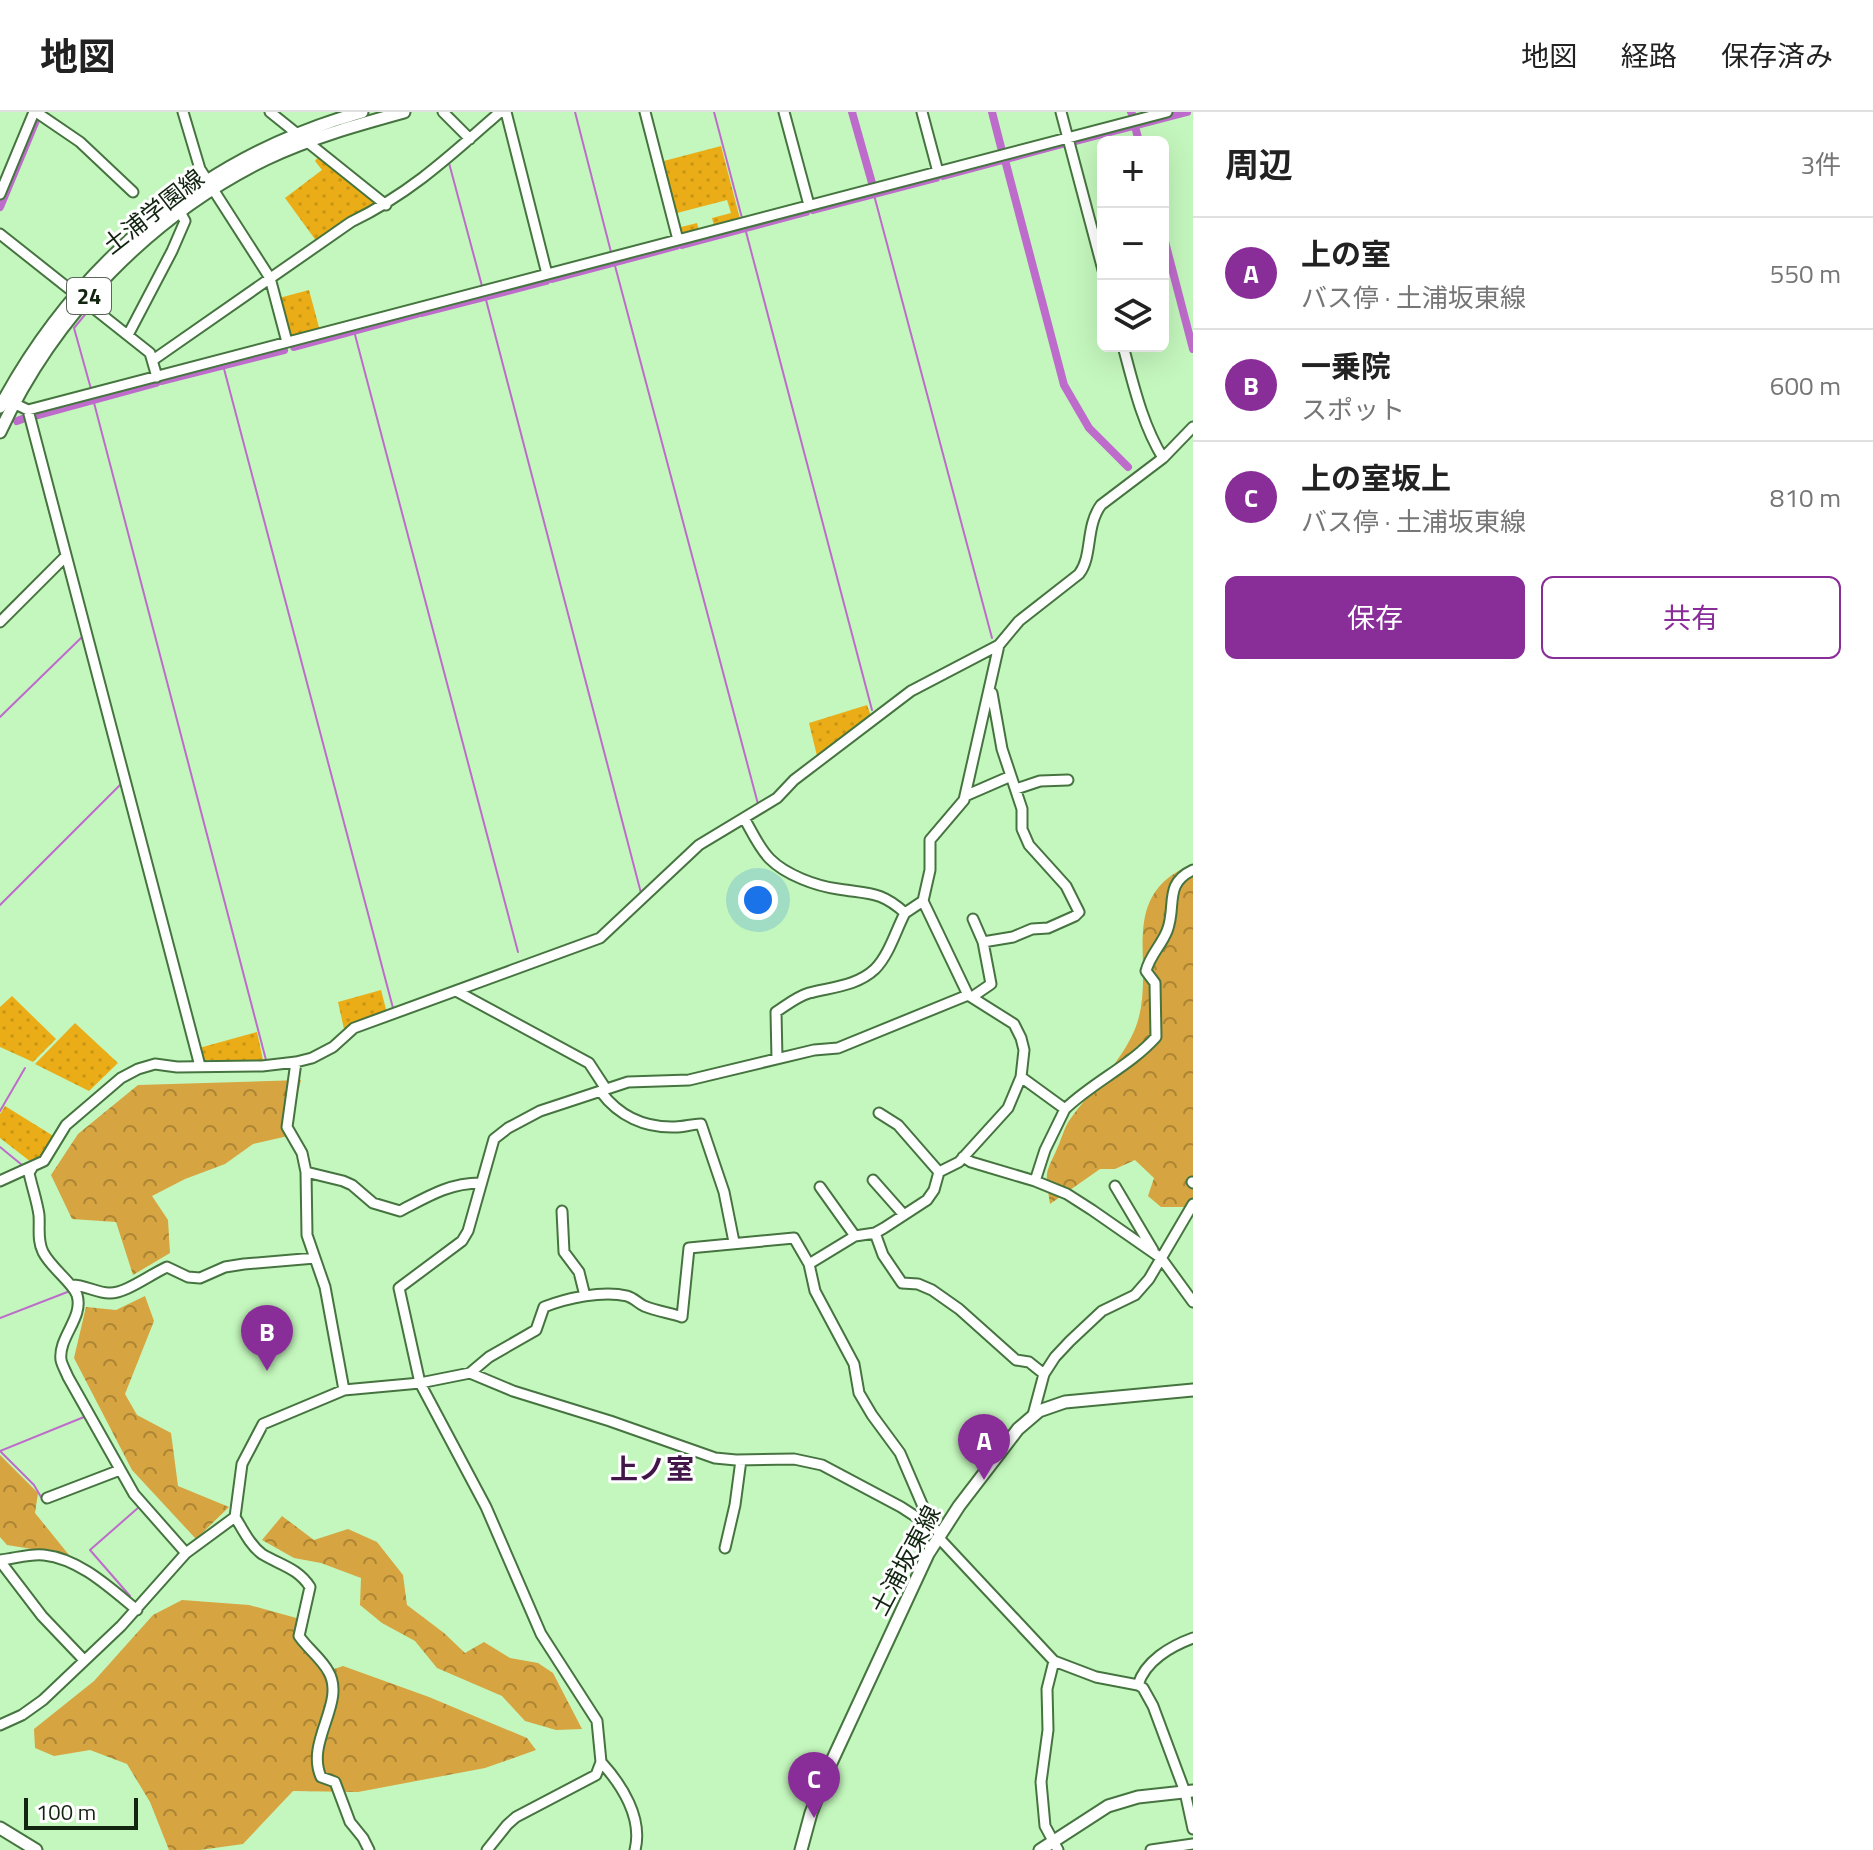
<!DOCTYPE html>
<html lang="ja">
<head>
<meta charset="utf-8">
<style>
  body { margin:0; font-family:"Titillium Web","Noto Sans JP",sans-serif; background:#f6f6f6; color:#222 }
  .controls { position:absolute; right:24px; top:24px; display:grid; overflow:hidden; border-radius:12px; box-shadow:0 8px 32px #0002 }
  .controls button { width:72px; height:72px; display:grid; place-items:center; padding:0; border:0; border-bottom:2px solid #e0e0e0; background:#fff; color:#222; font:40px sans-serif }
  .scale { position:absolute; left:24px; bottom:20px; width:114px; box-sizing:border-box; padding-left:8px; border:4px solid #122510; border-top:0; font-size:22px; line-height:28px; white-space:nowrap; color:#122510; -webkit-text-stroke:6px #fff; paint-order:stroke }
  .you { position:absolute; left:758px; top:788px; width:28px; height:28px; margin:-20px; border:6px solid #fff; border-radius:50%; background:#1a73e8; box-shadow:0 0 0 12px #1a73e833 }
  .badge { display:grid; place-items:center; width:52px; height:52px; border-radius:50%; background:#892d98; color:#fff; font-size:26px; font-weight:700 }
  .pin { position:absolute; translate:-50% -66px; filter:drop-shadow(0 2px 4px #0008) }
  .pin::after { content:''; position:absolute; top:42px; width:28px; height:24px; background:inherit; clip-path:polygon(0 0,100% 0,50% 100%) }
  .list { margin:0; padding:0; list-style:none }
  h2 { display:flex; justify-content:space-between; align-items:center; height:104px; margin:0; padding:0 32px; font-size:34px }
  h2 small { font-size:26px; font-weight:400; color:#767676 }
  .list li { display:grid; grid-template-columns:52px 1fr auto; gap:24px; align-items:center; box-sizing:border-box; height:112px; padding:0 32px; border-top:2px solid #e0e0e0 }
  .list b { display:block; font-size:30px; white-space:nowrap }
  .list p { margin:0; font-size:26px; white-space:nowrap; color:#767676 }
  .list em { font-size:26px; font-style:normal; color:#767676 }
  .actions { display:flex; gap:16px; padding:24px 32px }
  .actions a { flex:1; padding:18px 0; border:2px solid #892d98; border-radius:12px; text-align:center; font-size:28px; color:#892d98 }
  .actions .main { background:#892d98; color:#fff }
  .icon { flex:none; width:44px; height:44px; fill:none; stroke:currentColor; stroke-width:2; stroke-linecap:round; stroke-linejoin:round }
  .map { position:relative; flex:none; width:1193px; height:1738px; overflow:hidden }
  header { display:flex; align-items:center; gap:48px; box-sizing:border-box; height:112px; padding:0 40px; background:#fff; border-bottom:2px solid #e0e0e0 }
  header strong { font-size:38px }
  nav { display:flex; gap:44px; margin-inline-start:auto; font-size:28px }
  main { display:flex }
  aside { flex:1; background:#fff }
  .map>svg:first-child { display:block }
  .grass { fill:url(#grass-dots) }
  .forest { fill:url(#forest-crowns) }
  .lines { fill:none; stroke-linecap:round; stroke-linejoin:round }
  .stream { stroke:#be6ccb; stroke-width:2 }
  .canal { stroke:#be6ccb; stroke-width:8 }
  .minor-casing { stroke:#467440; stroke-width:13 }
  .major-casing { stroke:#467440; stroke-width:15 }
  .minor { stroke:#fff; stroke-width:9 }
  .major { stroke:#fff; stroke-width:11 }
  .labels { text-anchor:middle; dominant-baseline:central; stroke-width:6; stroke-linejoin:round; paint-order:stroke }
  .shield { fill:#fff; stroke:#596658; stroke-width:2 }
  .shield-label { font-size:22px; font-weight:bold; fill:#122510 }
  .street-label { font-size:24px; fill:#122510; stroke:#fff }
  .quarter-label { font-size:28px; font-weight:bold; fill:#421649; stroke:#fff }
</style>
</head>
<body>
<header>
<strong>地図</strong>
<nav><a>地図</a><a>経路</a><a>保存済み</a></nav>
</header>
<main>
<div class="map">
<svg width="1193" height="1738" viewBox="0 0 1193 1738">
  <defs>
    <pattern id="grass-dots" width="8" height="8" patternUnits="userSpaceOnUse" patternTransform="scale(2)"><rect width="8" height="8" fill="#ebad17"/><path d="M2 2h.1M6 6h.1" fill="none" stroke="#c89514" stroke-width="1.8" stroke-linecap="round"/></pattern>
    <pattern id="forest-crowns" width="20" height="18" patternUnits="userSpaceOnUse" patternTransform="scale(2)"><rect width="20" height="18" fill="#d6a440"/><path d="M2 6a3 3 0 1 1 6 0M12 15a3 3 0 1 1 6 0" fill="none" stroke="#ac8534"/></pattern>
  </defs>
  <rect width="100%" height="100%" fill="#c4f7bd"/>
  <path class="grass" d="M721,34L740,107L714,114L712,106L731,101L727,88L677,101L681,115L697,111L699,118L679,123L660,50Z
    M318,45L378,92L317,130L285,86L322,58L315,49Z
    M309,178L320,219L290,226L279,186Z
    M867,593L871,604L817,644L809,611Z
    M381,878L387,901L344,917L338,890Z
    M12,884L56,927L33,950L0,935V895Z
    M75,911L118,951L89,979L35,952Z
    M257,920L263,948H202L199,936Z
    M5,994L55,1025L40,1047L31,1050L0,1026V1002Z"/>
  <path class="forest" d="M1188,754H1193V1088L1186,1095H1161L1148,1084L1154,1066L1135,1048L1115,1057H1100L1050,1092C1049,1083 1046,1071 1047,1062C1048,1055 1053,1046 1056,1039C1061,1029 1064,1015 1071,1006C1093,976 1120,952 1135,917C1159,857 1114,788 1188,754Z
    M301,968L288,1024L253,1032L225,1052L185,1067L152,1084L168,1108L170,1141L133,1163L116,1110L72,1107L51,1063L78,1022L138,973Z
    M145,1184L154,1209L125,1282L137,1303L171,1321L178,1374L229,1395L196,1427L132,1358L74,1246L86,1195L116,1198Z
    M0,1343L38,1381L35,1401L69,1443L7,1433L0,1425Z
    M282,1404L314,1428L348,1417L377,1430L403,1463L407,1493L444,1521L465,1541L484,1530L510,1546L538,1551L553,1561L582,1617L556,1618L525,1609L502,1584L437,1556L415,1529L382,1511L360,1493L361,1466L321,1451L294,1446L262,1428Z
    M182,1488L249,1493L300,1507L299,1524L328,1559L343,1554L429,1585L527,1626L536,1638L485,1656L358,1680L293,1679L243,1732L200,1738H169L150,1690L127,1652L90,1638L54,1644L35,1636L34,1617L94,1569L153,1503Z"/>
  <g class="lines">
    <path class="stream" d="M575,0L611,140
      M714,0L742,106
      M449,51L482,174
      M874,83L992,526
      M745,116L872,598
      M614,150L758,692
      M485,184L641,781
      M88,199L74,216L91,277
      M354,219L518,840
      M223,253L393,896
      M93,287L266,948
      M25,306L61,445
      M63,451L140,744
      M0,605L82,525
      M0,793L121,672
      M0,999L25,956
      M0,1035L22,1053
      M0,1206L70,1179
      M0,1339L84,1305
      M1,1340L34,1373L41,1385
      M130,1484L90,1438L139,1395"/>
    <path class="canal" d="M852,0L872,71
      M992,0L1002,39
      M1131,0L1133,4
      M1135,14L1139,30
      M1072,30L1187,0
      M1005,48L1064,273L1089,316L1128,355
      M943,64L1066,31
      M0,95L37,6
      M813,98L936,66
      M1163,122L1193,237
      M682,133L806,100
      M552,167L676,134
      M422,201L546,169
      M294,235L417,202
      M161,269L284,238
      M35,304L156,271
      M17,309L25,306"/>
    <defs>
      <path id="minor" d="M36,0L80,30L133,80
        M183,0L200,57L270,166L287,230
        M270,0L386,93
        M443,0L470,27
        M506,0L547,162
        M645,0L678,128
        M784,0L809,93
        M922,0L938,60
        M1061,0L1103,158
        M0,82L34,0
        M0,122L150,241L157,265
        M128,223L172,139L185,109L180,100
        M1123,234C1133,271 1142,312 1163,346
        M153,248L351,110C411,81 451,43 500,0
        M11,290L28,298L1167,0
        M28,298L200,954
        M0,510L65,445
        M1016,677L1040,669L1068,668
        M965,684L1011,664
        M744,706C752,720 759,736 770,747C786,763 816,774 838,777C869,782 881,779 905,801L923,789
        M973,807L983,830
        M458,880L589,951L606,977
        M972,885L991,872L983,830L1013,825L1032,817L1048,816L1075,804L1079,800L1066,774L1029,733L1022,717V697L1002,637L992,581
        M777,947L776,900C787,893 796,885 809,881C832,875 857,874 875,857C889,843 896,818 905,801
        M296,950L287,1015L302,1041L306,1060L307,1123L325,1175L344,1278
        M1021,965L1065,997C1093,970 1130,954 1156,925L1155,871L1146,859C1150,843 1161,834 1167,819C1177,794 1163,772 1193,758
        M601,980C619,1004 645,1016 675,1015C684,1015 692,1012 701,1012L724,1080L734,1130
        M879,1001L898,1013L939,1060
        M963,1045L971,1050L1035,1069L1067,1082L1092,1098L1161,1146L1193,1190
        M32,1056L29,1061C32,1075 37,1089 39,1103C40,1116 37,1128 43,1140C51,1156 73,1171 77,1183C84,1206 58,1225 61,1248C62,1253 66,1260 68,1265L134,1382L186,1441
        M306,1060L343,1069L352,1073L373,1091L400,1099C427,1085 449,1071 480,1071
        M873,1068L904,1103
        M0,1069L44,1049L66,1013L121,966L138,957L155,952L177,955L262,954L296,950L312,946L333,935L354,916L600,826L699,733L777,686L794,668L911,579L999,533L1019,509L1079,462C1093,444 1085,415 1101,393L1163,346L1193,315
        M1035,1069L1045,1038L1065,997
        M1192,1070L1193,1071
        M1115,1074L1153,1138
        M820,1075L855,1124
        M562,1099L564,1140L579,1160L585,1184
        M875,1121L883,1143L902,1171L918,1172L932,1178L959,1197L1016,1248L1029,1250L1044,1262
        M809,1152L855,1124L875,1121L884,1116L927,1088L934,1078L939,1060L959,1050L1008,996L1021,965L1024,938L1021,926L1014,912L968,883L923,789L930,758V728L964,688L999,533
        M72,1173C85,1173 97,1181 109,1181C125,1182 151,1162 167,1155L188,1165L200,1166L225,1155L244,1152L315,1146
        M470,1261L489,1245L536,1218L544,1195C567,1186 603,1178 627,1184C634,1186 638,1191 644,1194C656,1199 670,1201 682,1205L689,1136L794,1126L809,1152L815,1179L854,1252L859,1281L872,1303L900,1341L931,1413
        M1033,1303L1044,1262L1055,1245L1070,1229L1102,1199L1135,1183L1149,1167L1193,1092
        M47,1386L120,1358
        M235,1405C243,1418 250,1433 262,1442C280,1453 298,1456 310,1475L299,1524C307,1536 321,1546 328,1559C347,1590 305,1629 321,1665L335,1670L350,1710L363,1726L369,1738
        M938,1425L1054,1549L1096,1565L1138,1573L1143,1576L1153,1594L1185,1680L1193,1717
        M725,1436L735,1393L741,1348
        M0,1448C13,1447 31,1441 44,1443C80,1447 110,1476 137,1498
        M0,1449L42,1504L83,1547
        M1054,1549L1047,1577L1048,1618L1041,1670L1045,1714L1058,1738
        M1138,1573C1145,1549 1171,1534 1193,1526
        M0,1613L22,1603L43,1588L121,1514L186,1441L235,1405L242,1352L263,1312L344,1278L420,1271L470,1261L513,1279L610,1309L715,1346L736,1348L794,1347L822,1353L901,1395L941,1421
        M601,1650C622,1673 643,1706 635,1738
        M487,1738L507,1713L516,1705L596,1663L601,1650L597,1609L541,1522L486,1395L420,1271L399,1176L462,1129L468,1119L494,1027L508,1016L540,999L628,970L689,968L814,938L838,936L968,883
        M1151,1738L1193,1732"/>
      <path id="major" d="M0,295C77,151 204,44 362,0
        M0,320C54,203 150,104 266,47C310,26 357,13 404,0
        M0,1716L36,1738
        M801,1738L811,1701L831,1651L928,1442L959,1394L1018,1317L1039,1299L1065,1290L1193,1278
        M1040,1738L1108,1694L1138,1685L1193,1679"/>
    </defs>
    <use href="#minor" class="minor-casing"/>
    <use href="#major" class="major-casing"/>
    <use href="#minor" class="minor"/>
    <use href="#major" class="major"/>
  </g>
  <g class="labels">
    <rect class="shield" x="67" y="166" width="44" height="36" rx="6"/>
    <g class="shield-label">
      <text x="89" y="184">24</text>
    </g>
    <g class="street-label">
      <text transform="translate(153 99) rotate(-38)">土浦学園線</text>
      <text transform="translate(905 1448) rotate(-62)">土浦坂東線</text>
    </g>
    <g class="quarter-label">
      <text x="652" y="1356">上ノ室</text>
    </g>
  </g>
</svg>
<div class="controls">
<button>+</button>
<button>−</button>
<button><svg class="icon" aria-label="layers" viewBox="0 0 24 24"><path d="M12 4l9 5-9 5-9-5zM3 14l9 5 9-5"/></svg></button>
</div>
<div class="scale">100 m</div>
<div class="you"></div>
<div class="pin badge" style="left:984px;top:1368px">A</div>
<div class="pin badge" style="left:267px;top:1259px">B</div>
<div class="pin badge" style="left:814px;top:1706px">C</div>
</div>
<aside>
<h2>周辺<small>3件</small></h2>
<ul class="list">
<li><span class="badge">A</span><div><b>上の室</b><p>バス停 · 土浦坂東線</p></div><em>550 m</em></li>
<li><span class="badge">B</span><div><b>一乗院</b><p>スポット</p></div><em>600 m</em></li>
<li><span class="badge">C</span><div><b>上の室坂上</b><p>バス停 · 土浦坂東線</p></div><em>810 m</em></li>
</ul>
<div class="actions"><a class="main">保存</a><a>共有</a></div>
</aside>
</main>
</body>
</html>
